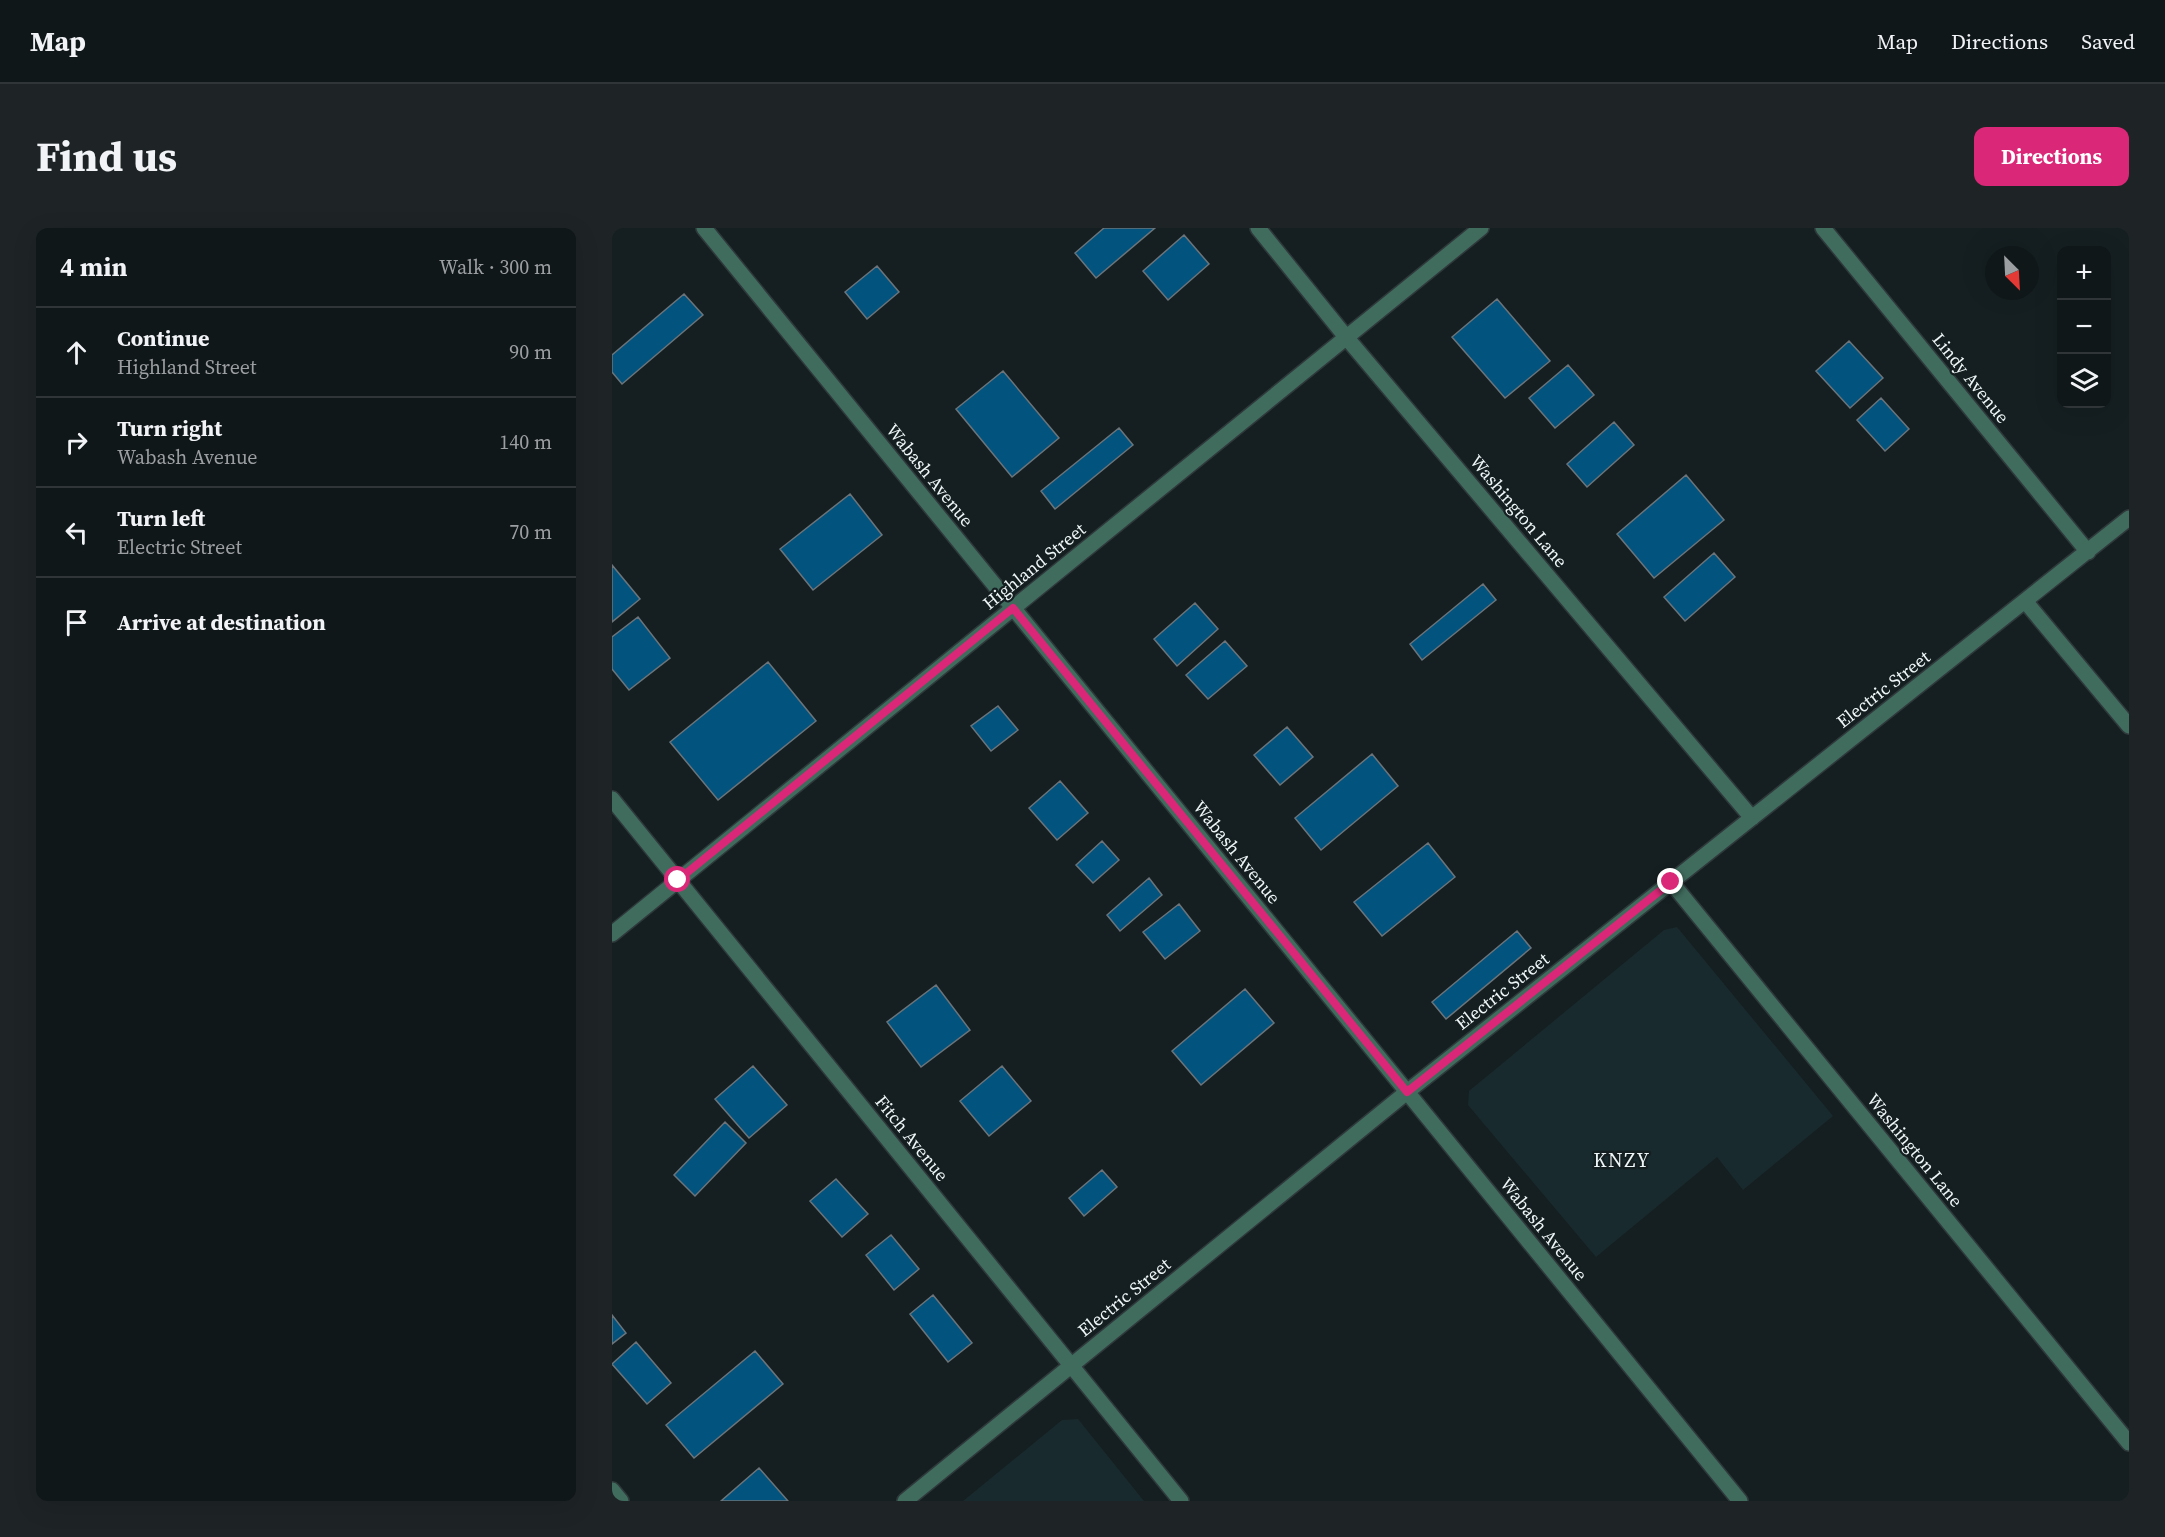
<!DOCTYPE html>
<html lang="en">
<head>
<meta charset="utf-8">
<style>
  body { margin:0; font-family:"Source Serif 4",serif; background:#1e2426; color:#f1f3f6 }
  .controls { position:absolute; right:18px; top:18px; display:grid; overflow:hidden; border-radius:12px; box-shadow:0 6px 24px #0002 }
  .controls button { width:54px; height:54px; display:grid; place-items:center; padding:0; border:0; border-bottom:2px solid #303638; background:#101719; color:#f1f3f6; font:30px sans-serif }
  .compass { position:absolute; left:1373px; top:18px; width:54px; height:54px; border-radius:50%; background:#101719; box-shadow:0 6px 24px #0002; rotate:156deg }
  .stop { position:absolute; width:18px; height:18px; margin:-14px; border:4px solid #db2777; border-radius:50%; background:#fff }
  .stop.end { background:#db2777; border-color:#fff; box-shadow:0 2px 6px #0008 }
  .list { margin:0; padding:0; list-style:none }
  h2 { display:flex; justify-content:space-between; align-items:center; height:78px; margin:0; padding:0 24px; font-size:26px }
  h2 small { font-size:20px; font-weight:400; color:#9c9fa2 }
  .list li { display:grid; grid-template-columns:39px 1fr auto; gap:18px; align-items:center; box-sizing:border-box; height:90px; padding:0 24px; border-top:2px solid #303638 }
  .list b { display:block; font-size:22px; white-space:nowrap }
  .list p { margin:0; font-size:20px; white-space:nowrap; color:#9c9fa2 }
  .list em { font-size:20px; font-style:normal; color:#9c9fa2 }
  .icon { flex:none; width:33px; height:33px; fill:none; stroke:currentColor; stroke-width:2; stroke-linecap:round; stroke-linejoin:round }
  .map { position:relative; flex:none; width:1517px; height:1273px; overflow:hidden; border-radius:12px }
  header { display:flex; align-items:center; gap:36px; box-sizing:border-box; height:84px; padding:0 30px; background:#101719; border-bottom:2px solid #303638 }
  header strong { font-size:28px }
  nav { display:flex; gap:33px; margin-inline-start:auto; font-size:21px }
  .intro { display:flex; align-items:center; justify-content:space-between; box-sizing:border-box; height:144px; padding:0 36px }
  h1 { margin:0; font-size:42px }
  .button { padding:15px 27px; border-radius:12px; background:#db2777; color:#fff; font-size:21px; font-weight:700 }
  main { display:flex; gap:36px; padding:0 36px }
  aside { flex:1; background:#101719; border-radius:12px; box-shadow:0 6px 24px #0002 }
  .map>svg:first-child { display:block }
  .built { fill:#182a2d }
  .building { fill:#02537d; stroke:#6b747a; stroke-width:1.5 }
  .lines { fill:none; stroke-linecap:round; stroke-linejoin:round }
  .street-casing { stroke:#2f393b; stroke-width:18 }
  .street { stroke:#406c5e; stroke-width:15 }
  .route { stroke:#db2777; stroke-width:8 }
  .labels { text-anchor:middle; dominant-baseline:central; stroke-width:4.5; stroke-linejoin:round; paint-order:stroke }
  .street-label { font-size:18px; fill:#eff6f7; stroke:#151f21 }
  .neighbourhood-label { font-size:20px; letter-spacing:1.5px; fill:#eff6f7; stroke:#151f21 }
</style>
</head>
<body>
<header>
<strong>Map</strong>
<nav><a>Map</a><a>Directions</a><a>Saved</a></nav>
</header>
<div class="intro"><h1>Find us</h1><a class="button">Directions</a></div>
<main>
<aside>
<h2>4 min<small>Walk · 300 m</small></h2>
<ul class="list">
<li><svg class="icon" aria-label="ahead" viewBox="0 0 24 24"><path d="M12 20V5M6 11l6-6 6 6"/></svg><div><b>Continue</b><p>Highland Street</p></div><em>90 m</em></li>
<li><svg class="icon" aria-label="right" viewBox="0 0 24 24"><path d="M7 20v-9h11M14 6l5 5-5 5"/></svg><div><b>Turn right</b><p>Wabash Avenue</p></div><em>140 m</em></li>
<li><svg class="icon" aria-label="left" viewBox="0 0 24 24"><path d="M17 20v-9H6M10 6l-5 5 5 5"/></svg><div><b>Turn left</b><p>Electric Street</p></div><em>70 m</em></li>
<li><svg class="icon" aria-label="arrive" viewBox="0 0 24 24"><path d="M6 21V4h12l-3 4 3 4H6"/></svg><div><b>Arrive at destination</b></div></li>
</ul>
</aside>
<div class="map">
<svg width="1517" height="1273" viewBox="0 0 1517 1273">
  <rect width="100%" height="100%" fill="#151f21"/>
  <path class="built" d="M1065,699L1221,888L1131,962L1105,929L984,1029L856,877L857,863L1052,702Z
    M466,1191L532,1273H351L450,1192Z"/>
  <path class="building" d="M492,0H543L484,50L463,25Z
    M572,7L597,36L556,72L531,43Z
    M265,38L287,64L255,91L233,64Z
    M72,66L91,87L10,156L0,144V127Z
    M885,71L938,133L893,170L840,109Z
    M1237,113L1271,150L1238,180L1204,143Z
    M956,137L982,167L943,200L917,170Z
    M391,143L447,210L400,249L344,181Z
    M1269,170L1297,201L1273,223L1245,192Z
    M1002,194L1022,217L975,259L955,236Z
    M507,200L521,217L443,281L429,263Z
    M1074,247L1112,292L1042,350L1005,306Z
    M238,266L270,307L201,362L168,321Z
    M1102,325L1123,349L1073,393L1052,369Z
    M0,337L28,371L0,394Z
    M871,356L884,372L810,432L798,416Z
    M583,375L606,401L565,438L542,411Z
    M26,389L58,430L17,462L0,441V409Z
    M613,413L635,438L596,471L574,447Z
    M156,434L204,493L106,572L58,514Z
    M386,478L406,502L379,523L359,498Z
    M675,499L701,529L668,557L642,527Z
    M760,526L786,558L709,622L683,590Z
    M448,553L476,585L445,612L417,580Z
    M490,613L507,632L481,655L464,637Z
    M816,615L843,649L770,708L742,674Z
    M537,650L550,667L508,703L495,687Z
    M567,676L588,703L553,731L531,704Z
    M905,703L919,720L834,791L820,774Z
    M324,757L358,802L309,839L275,794Z
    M633,761L662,795L589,857L560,823Z
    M141,838L175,877L137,910L103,871Z
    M390,838L419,873L377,908L348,873Z
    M113,894L134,915L83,968L62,947Z
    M490,942L505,959L472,988L457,970Z
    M224,951L256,986L230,1009L198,973Z
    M279,1007L307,1041L282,1062L254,1027Z
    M321,1067L360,1115L336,1134L298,1086Z
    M0,1087L14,1105L0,1116Z
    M24,1114L59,1155L35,1176L0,1136Z
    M143,1123L171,1156L82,1230L54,1197Z
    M147,1240L176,1273H109Z"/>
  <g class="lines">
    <defs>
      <path id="street" d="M92,0L1128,1273
        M646,0L734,109L1140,590
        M1211,0L1476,324
        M1413,373L1517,498
        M0,571L569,1273
        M1059,654L1517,1215
        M0,706L869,0
        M0,1262L9,1273
        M293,1273L795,864L1517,290"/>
    </defs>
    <use href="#street" class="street-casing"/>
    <use href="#street" class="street"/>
  </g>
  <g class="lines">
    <path class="route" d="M66,652L401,380L795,864L1059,654"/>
  </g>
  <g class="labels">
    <g class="street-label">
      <text transform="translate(1359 150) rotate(51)">Lindy Avenue</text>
      <text transform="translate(318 247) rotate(51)">Wabash Avenue</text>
      <text transform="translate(907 283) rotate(50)">Washington Lane</text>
      <text transform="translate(422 338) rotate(-39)">Highland Street</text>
      <text transform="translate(1271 461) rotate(-38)">Electric Street</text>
      <text transform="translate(625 624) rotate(51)">Wabash Avenue</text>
      <text transform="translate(890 763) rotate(-38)">Electric Street</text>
      <text transform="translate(300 910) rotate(51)">Fitch Avenue</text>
      <text transform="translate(1303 922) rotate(51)">Washington Lane</text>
      <text transform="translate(932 1001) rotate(51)">Wabash Avenue</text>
      <text transform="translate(512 1069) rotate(-39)">Electric Street</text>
    </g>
    <g class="neighbourhood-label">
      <text x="1010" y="932">KNZY</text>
    </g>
  </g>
</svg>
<div class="controls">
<button>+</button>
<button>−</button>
<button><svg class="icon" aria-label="layers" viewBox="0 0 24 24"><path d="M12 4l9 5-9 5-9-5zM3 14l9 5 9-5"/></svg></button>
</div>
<svg class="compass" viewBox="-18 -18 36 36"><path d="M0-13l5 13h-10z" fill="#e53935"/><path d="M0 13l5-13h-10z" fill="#9c9fa2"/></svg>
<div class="stop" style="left:66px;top:652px"></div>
<div class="stop end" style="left:1059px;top:654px"></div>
</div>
</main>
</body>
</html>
